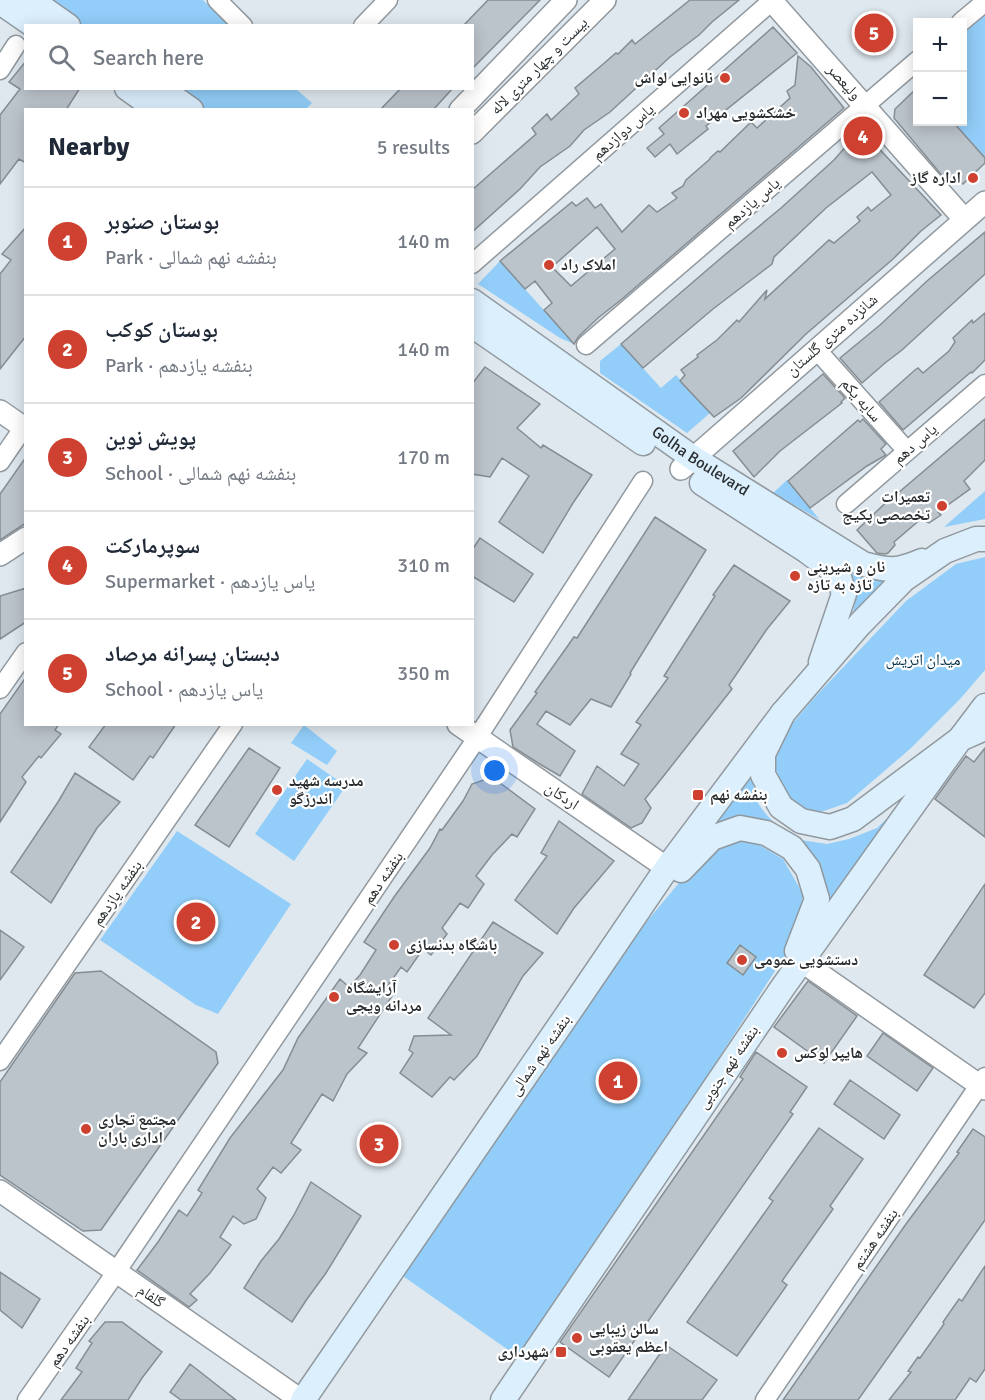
<!DOCTYPE html>
<html lang="en">
<head>
<meta charset="utf-8">
<style>
  body { margin:0; font-family:Signika,"Noto Naskh Arabic",sans-serif; background:#f2f2f3; color:#1f2937 }
  .controls { position:absolute; right:18px; top:18px; display:grid; overflow:hidden; border-radius:0px; box-shadow:0 3px 15px #0003 }
  .controls button { width:54px; height:54px; display:grid; place-items:center; padding:0; border:0; border-bottom:2px solid #e0e1e3; background:#fff; color:#1f2937; font:30px sans-serif }
  .you { position:absolute; left:495px; top:771px; width:21px; height:21px; margin:-15px; border:4px solid #fff; border-radius:50%; background:#1a73e8; box-shadow:0 0 0 9px #1a73e833 }
  .badge { display:grid; place-items:center; width:39px; height:39px; border-radius:50%; background:#ce4131; color:#fff; font-size:20px; font-weight:700 }
  .pin { position:absolute; translate:-50% -50%; border:3px solid #fff; box-shadow:0 2px 6px #0006 }
  .list { margin:0; padding:0; list-style:none }
  h2 { display:flex; justify-content:space-between; align-items:center; height:78px; margin:0; padding:0 24px; font-size:26px }
  h2 small { font-size:20px; font-weight:400; color:#747a83 }
  .list li { display:grid; grid-template-columns:39px 1fr auto; gap:18px; align-items:center; box-sizing:border-box; height:108px; padding:0 24px; border-top:2px solid #e0e1e3 }
  .list b { display:block; font-size:22px; white-space:nowrap }
  .list p { margin:0; font-size:20px; white-space:nowrap; color:#747a83 }
  .list em { font-size:20px; font-style:normal; color:#747a83 }
  .icon { flex:none; width:33px; height:33px; fill:none; stroke:currentColor; stroke-width:2; stroke-linecap:round; stroke-linejoin:round }
  .map { position:relative; flex:none; width:985px; height:1400px; overflow:hidden }
  .search { position:absolute; background:#fff; box-shadow:0 3px 15px #0003; left:24px; top:24px; width:450px; height:66px; display:flex; align-items:center; gap:15px; box-sizing:border-box; padding:0 21px; border-radius:0px; color:#747a83; font-size:22px }
  .panel { position:absolute; background:#fff; box-shadow:0 3px 15px #0003; left:24px; top:108px; width:450px; height:618px; border-radius:0px }
  .map>svg:first-child { display:block }
  .green { fill:#92cef9 }
  .building { fill:#bcc4cb; stroke:#858d93; stroke-width:1.5; fill-rule:evenodd }
  .lines { fill:none; stroke-linecap:round; stroke-linejoin:round }
  .minor-casing { stroke:#91999f; stroke-width:21 }
  .tertiary-casing { stroke:#91999f; stroke-width:24 }
  .secondary-casing { stroke:#91999f; stroke-width:27 }
  .minor { stroke:#fff; stroke-width:18 }
  .tertiary { stroke:#fff; stroke-width:21 }
  .secondary { stroke:#dceffd; stroke-width:24 }
  .poi-dot { fill:#ce4131; stroke:#fff; stroke-width:2 }
  .labels { text-anchor:middle; dominant-baseline:central; stroke-width:4.5; stroke-linejoin:round; paint-order:stroke }
  .street-label { font-size:16px; fill:#2a2e30; stroke:#fff }
  .poi-label { font-size:16px; font-weight:bold; fill:#2a2e30; stroke:#fff; text-anchor:start }
  .park-label { font-size:16px; fill:#022e47; stroke:#fff }
</style>
</head>
<body>
<div class="map">
<svg width="985" height="1400" viewBox="0 0 985 1400">
  <rect width="100%" height="100%" fill="#dfe8ef"/>
  <path class="green" d="M50,0H203L229,25H77Z
    M985,13V158L953,122H962L963,33Z
    M172,89H296L312,103L307,108L308,109H203Z
    M500,261L574,344L560,338L478,284Z
    M621,344L661,388L676,375L710,413L687,433L600,373V361Z
    M787,480L820,520L773,493Z
    M985,491V519L944,527Z
    M985,557V670L960,699L910,749L847,803L815,814L798,807L781,794L775,764L779,739L815,697L906,601L956,564Z
    M848,573L872,579L894,578L851,622L855,602Z
    M304,725L337,751L327,765L291,743Z
    M307,759L346,786L294,861L255,834Z
    M754,767C752,798 755,803 777,826L762,819L745,818L705,835Z
    M903,803L820,919L823,882L815,858L801,840L827,844L849,839L877,828Z
    M177,831L291,904L218,1014L196,1005L100,940Z
    M751,840L783,859L803,894L797,937L665,1141L518,1357L400,1274L638,932L693,866L722,844Z"/>
  <path class="building" d="M488,0H540L472,69V26H463Z
    M690,0H739L712,22L699,35L670,57L610,112L584,130L570,146L540,167L520,189L472,232V190L536,134L532,128L547,114L551,120L579,94L575,88L602,65L616,53L618,54L632,40L635,44Z
    M773,27L797,53L706,126L708,129L677,154L670,144L655,157L647,148L664,134L659,128Z
    M798,56L811,67L844,108L622,299L598,318L579,336L574,344L544,310L552,303L535,281L525,289L500,261L572,202L576,206L587,198L595,208L601,204L622,232L649,205L657,212L677,198L672,193L683,186L686,180L710,159V158L718,151L720,152L751,122L757,128L790,98L787,91L795,85ZM597,227L615,249L571,286L552,267Z
    M26,61V88H80L66,110H26V163L19,159L0,184V115L20,89L9,82Z
    M918,87V122H953L985,158V163L963,184L955,178L945,179L894,118L895,109Z
    M401,88H453L433,110H380Z
    M855,136L869,138L941,215L921,231L893,259L806,334L741,398L714,417L680,381L685,375L681,370L698,357L697,355L717,340L737,320L739,322L767,290L765,299L829,240L834,243L860,221L857,217L868,207L871,211L891,195L872,172L826,208L774,257L772,264L713,309L643,368L621,344L721,258L781,208L834,160Z
    M26,227V336L0,369V274L11,260L2,254Z
    M985,232V274L902,350L885,363L862,383L840,358L880,325L927,281Z
    M985,313V360L972,373L971,372L903,430L879,402L915,370L918,368L923,373L949,351L955,342L953,338L972,320L973,323Z
    M485,367L540,404L517,428L541,448L543,445L592,475L573,503L543,553L499,522L529,476L502,458L490,477L472,474V384Z
    M823,374L845,398L841,402L842,403L780,451L754,477L733,451Z
    M863,419L886,444L881,449L886,455L867,466L810,508L788,481L858,420L860,422Z
    M985,419V460L964,481L970,489L938,512L941,515L929,523L921,519L894,542L895,545L888,553L885,554L877,553L857,530L897,492L898,493Z
    M26,457V523L0,540V494Z
    M655,517L706,550L630,673L631,674L611,707L591,699L570,725L546,711L537,724L575,751L560,776L538,763L513,747L510,730L537,693L535,692L574,637L577,638Z
    M480,538L533,574L514,602L472,576V550Z
    M734,565L790,601L767,629L729,685L732,689L662,778L645,799L651,808L642,823L631,828L582,794L597,766L624,786L639,764L621,754L641,725L636,722L668,678L664,676L715,596L713,595Z
    M26,588V622L0,639V596Z
    M26,677V724H59L55,730L61,734L41,758L39,756L22,777L26,782L0,822V714Z
    M106,724H176L153,758L150,756L133,780L89,747Z
    M249,748L280,768L229,847L195,825Z
    M985,748V837L935,799L966,756L974,762Z
    M75,773L120,802L97,828L51,903L11,872L58,802Z
    M492,777L535,809L517,837L512,834L492,855L476,876L484,884L468,908L460,903L442,928L447,934L431,955L423,949L407,972L401,967L384,991L392,996L358,1048L367,1053L347,1074L333,1101L322,1094L291,1143L301,1150L281,1173L273,1167L257,1189L266,1198L256,1219L244,1224L233,1216L220,1237L231,1245L210,1273L190,1294L197,1300L189,1307L137,1270L158,1242L179,1210L187,1216L202,1193L198,1190L230,1138L283,1070L298,1038L340,979L349,987L360,975L376,950L364,942L394,897L430,848L440,829L442,830L463,801L472,784Z
    M559,821L614,861L574,908L557,934L515,900L547,856L541,853Z
    M985,884V993L974,1008L924,975Z
    M493,922L543,953L523,976L477,1056L454,1080L450,1077L432,1097L400,1073L413,1053L409,1050L414,1036L451,1035L428,1018Z
    M0,930L24,947L0,980Z
    M740,945L756,957L743,975L727,963Z
    M101,971L216,1052L218,1063L101,1230L83,1231L0,1175V1082L75,973Z
    M808,981L857,1016L824,1063L774,1027Z
    M883,1033L933,1068L917,1091L867,1056Z
    M756,1052L807,1087L790,1112L793,1114L609,1377L560,1342L743,1079L740,1077Z
    M850,1080L900,1115L884,1139L834,1104Z
    M819,1128L863,1159L830,1206L833,1209L782,1281L787,1285L737,1356L687,1322L773,1201L769,1198Z
    M973,1129L985,1137V1220L858,1400H783L906,1224L959,1153L957,1152Z
    M311,1182L361,1216L326,1273L307,1299L292,1322L244,1288L261,1261L279,1239L294,1215Z
    M985,1266V1369L976,1382L970,1378L955,1400H889L911,1372L908,1371L918,1357L920,1358L944,1324L943,1322L959,1299L962,1301Z
    M0,1272L40,1299L22,1328L0,1310Z
    M105,1322H122L162,1352L142,1378L128,1400H61L82,1372L76,1368L92,1343L89,1341Z
    M666,1345L717,1380L702,1400H628Z
    M190,1364L236,1400H181L170,1392Z"/>
  <g class="lines">
    <defs>
      <path id="minor" d="M217,0L243,26
        M961,22L985,2
        M363,26L388,0
        M0,70L16,45
        M472,264L773,0
        M586,345L918,60
        M816,349L907,451
        M0,462L26,424
        M846,504L985,384
        M0,689L26,652
        M0,1061L233,724
        M116,1272L477,738L643,481
        M27,1400L110,1281
        M765,1400L985,1077"/>
      <path id="tertiary" d="M771,0L964,219
        M460,110L566,0
        M472,133L605,0
        M0,411L26,429
        M681,469L985,202
        M0,555L26,538
        M458,724L667,868
        M801,961L985,1089
        M0,1191L301,1400"/>
      <g id="secondary">
        <path d="M31,0L68,26"/>
        <path d="M0,2L35,26"/>
        <path d="M127,88L158,110"/>
        <path d="M160,88L191,110"/>
        <path id="s1" d="M472,301L693,458L863,564C890,571 896,572 922,561"/>
        <path d="M472,325L643,443"/>
        <path d="M702,483L807,551L838,574L844,594L821,662"/>
        <path d="M985,539H976L945,551L903,580L860,624L783,713L763,754V775L781,807L801,821L830,827L853,819L960,739L985,706"/>
        <path d="M681,870L712,838L740,828L766,833L792,848L808,869L817,899L797,951"/>
        <path d="M303,1400L578,999L667,868L783,713"/>
        <path d="M503,1400L783,987L960,739L985,728"/>
      </g>
    </defs>
    <use href="#minor" class="minor-casing"/>
    <use href="#tertiary" class="tertiary-casing"/>
    <use href="#secondary" class="secondary-casing"/>
    <use href="#minor" class="minor"/>
    <use href="#tertiary" class="tertiary"/>
    <use href="#secondary" class="secondary"/>
  </g>
  <g class="poi-dot">
    <circle cx="725" cy="78" r="6"/>
    <circle cx="684" cy="113" r="6"/>
    <circle cx="973" cy="178" r="6"/>
    <circle cx="549" cy="265" r="6"/>
    <circle cx="942" cy="506" r="6"/>
    <circle cx="795" cy="576" r="6"/>
    <circle cx="277" cy="790" r="6"/>
    <rect x="692" y="789" width="12" height="12" rx="3"/>
    <circle cx="394" cy="945" r="6"/>
    <circle cx="742" cy="960" r="6"/>
    <circle cx="334" cy="997" r="6"/>
    <circle cx="782" cy="1053" r="6"/>
    <circle cx="86" cy="1129" r="6"/>
    <circle cx="577" cy="1338" r="6"/>
    <rect x="555" y="1346" width="12" height="12" rx="3"/>
  </g>
  <g class="labels">
    <g class="street-label">
      <text transform="translate(539 66) rotate(-45)">بیست و چهار متری لاله</text>
      <text transform="translate(844 82) rotate(48)">ولیعصر</text>
      <text transform="translate(623 132) rotate(-41)">یاس دوازدهم</text>
      <text transform="translate(752 203) rotate(-41)">یاس یازدهم</text>
      <text transform="translate(832 335) rotate(-41)">شانزده متری گلستان</text>
      <text transform="translate(861 400) rotate(49)">سایه یکم</text>
      <text transform="translate(915 444) rotate(-41)">یاس دهم</text>
      <text stroke="none"><textPath href="#s1" startOffset="279">Golha Boulevard</textPath></text>
      <text transform="translate(562 796) rotate(34)">اردکان</text>
      <text transform="translate(383 878) rotate(-56)">بنفشه دهم</text>
      <text transform="translate(117 893) rotate(-55)">بنفشه یازدهم</text>
      <text transform="translate(540 1055) rotate(-55)">بنفشه نهم شمالی</text>
      <text transform="translate(728 1067) rotate(-56)">بنفشه نهم جنوبی</text>
      <text transform="translate(875 1239) rotate(-56)">بنفشه هشتم</text>
      <text transform="translate(151 1296) rotate(35)">گلفام</text>
      <text transform="translate(69 1341) rotate(-55)">بنفشه دهم</text>
    </g>
    <g class="poi-label">
      <text x="713" y="78" text-anchor="end">نانوایی لواش</text>
      <text x="696" y="113">خشکشویی مهراد</text>
      <text x="961" y="178" text-anchor="end">اداره گاز</text>
      <text x="561" y="265">املاک راد</text>
      <text x="930" y="497" text-anchor="end">تعمیرات<tspan x="930" dy="18">تخصصی پکیج</tspan></text>
      <text x="807" y="567">نان و شیرینی<tspan x="807" dy="18">تازه به تازه</tspan></text>
      <text x="289" y="781">مدرسه شهید<tspan x="289" dy="18">اندرزگو</tspan></text>
      <text x="710" y="795">بنفشه نهم</text>
      <text x="406" y="945">باشگاه بدنسازی</text>
      <text x="754" y="960">دستشویی عمومی</text>
      <text x="346" y="988">آرایشگاه<tspan x="346" dy="18">مردانه ویجی</tspan></text>
      <text x="794" y="1053">هایپر لوکس</text>
      <text x="98" y="1120">مجتمع تجاری<tspan x="98" dy="18">اداری باران</tspan></text>
      <text x="589" y="1329">سالن زیبایی<tspan x="589" dy="18">اعظم یعقوبی</tspan></text>
      <text x="549" y="1352" text-anchor="end">شهرداری</text>
    </g>
    <g class="park-label">
      <text x="923" y="660">میدان اتریش</text>
    </g>
  </g>
</svg>
<div class="controls">
<button>+</button>
<button>−</button>
</div>
<div class="you"></div>
<div class="pin badge" style="left:618px;top:1081px">1</div>
<div class="pin badge" style="left:196px;top:922px">2</div>
<div class="pin badge" style="left:379px;top:1144px">3</div>
<div class="pin badge" style="left:863px;top:136px">4</div>
<div class="pin badge" style="left:874px;top:33px">5</div>
<div class="search"><svg class="icon" aria-label="search" viewBox="0 0 24 24"><circle cx="10" cy="10" r="6"/><path d="M15 15l6 6"/></svg>Search here</div>
<section class="panel">
<h2>Nearby<small>5 results</small></h2>
<ul class="list">
<li><span class="badge">1</span><div><b>بوستان صنوبر</b><p>Park · بنفشه نهم شمالی</p></div><em>140 m</em></li>
<li><span class="badge">2</span><div><b>بوستان کوکب</b><p>Park · بنفشه یازدهم</p></div><em>140 m</em></li>
<li><span class="badge">3</span><div><b>پویش نوین</b><p>School · بنفشه نهم شمالی</p></div><em>170 m</em></li>
<li><span class="badge">4</span><div><b>سوپرمارکت</b><p>Supermarket · یاس یازدهم</p></div><em>310 m</em></li>
<li><span class="badge">5</span><div><b>دبستان پسرانه مرصاد</b><p>School · یاس یازدهم</p></div><em>350 m</em></li>
</ul>
</section>
</div>
</body>
</html>
